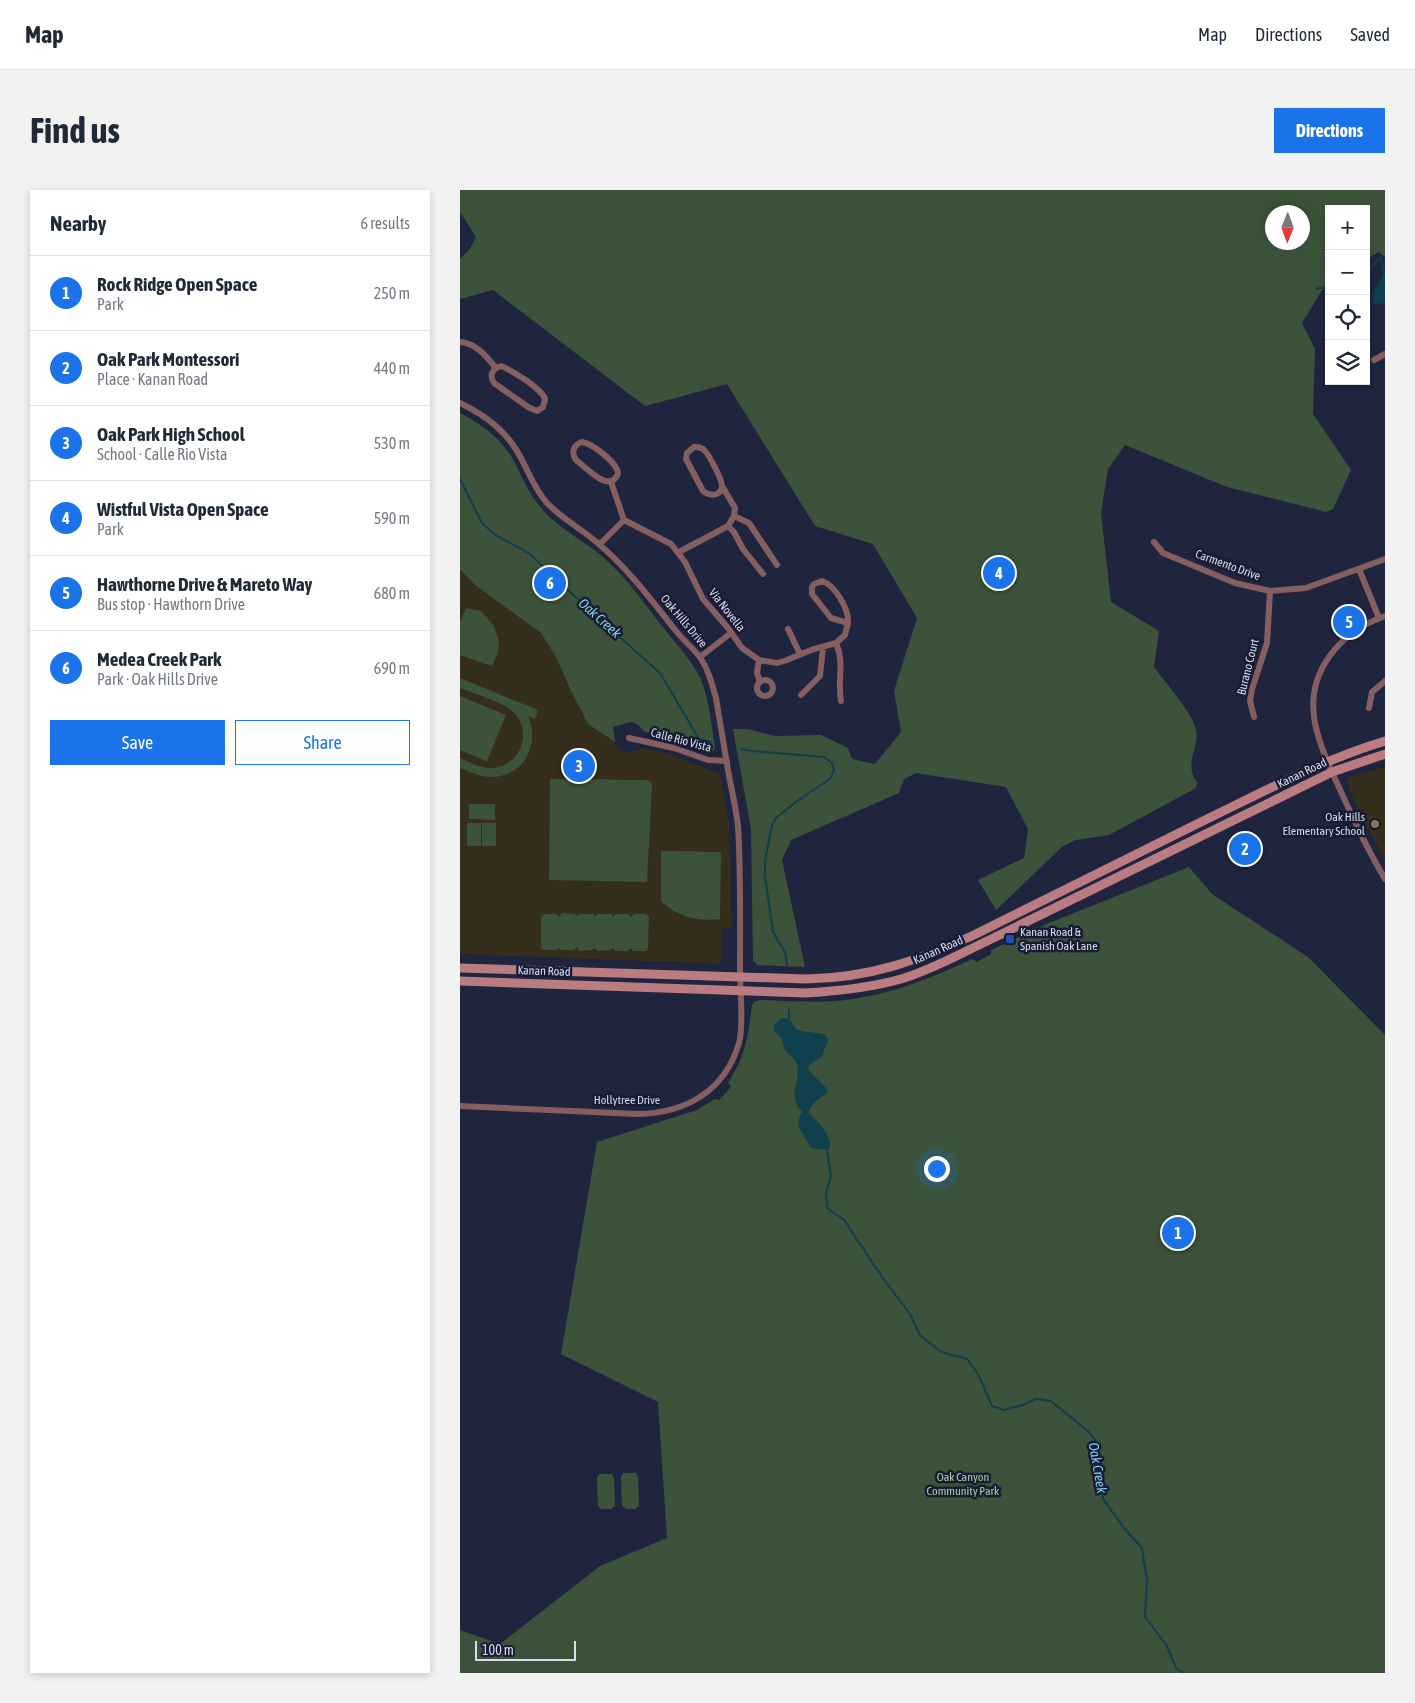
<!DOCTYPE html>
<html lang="en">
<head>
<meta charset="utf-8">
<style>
  body { margin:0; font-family:"Asap Condensed",sans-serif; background:#f2f2f3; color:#1f2937 }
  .controls { position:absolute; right:15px; top:15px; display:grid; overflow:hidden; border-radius:0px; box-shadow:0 2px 8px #0003 }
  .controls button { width:45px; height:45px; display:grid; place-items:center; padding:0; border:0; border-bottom:1px solid #e0e1e3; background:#fff; color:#1f2937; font:25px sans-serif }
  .compass { position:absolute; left:805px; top:15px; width:45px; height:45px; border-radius:50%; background:#fff; box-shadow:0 2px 8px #0003; rotate:181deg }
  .scale { position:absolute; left:15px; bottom:12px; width:101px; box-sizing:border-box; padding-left:5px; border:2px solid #d8ddee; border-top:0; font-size:14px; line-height:18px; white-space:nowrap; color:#d8ddee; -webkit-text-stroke:4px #171b34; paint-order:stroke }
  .you { position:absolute; left:476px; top:978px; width:18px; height:18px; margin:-12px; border:4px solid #fff; border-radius:50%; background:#1a73e8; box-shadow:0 0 0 8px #1a73e833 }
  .badge { display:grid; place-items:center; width:32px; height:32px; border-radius:50%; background:#1a73e8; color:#fff; font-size:16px; font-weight:700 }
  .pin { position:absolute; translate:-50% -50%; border:2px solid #fff; box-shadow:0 1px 5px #0006 }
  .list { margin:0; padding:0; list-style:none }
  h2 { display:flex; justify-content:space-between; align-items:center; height:65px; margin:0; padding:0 20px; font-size:21px }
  h2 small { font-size:16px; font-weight:400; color:#747a83 }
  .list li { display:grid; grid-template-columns:32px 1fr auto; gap:15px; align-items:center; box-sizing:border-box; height:75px; padding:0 20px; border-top:1px solid #e0e1e3 }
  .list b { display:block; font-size:19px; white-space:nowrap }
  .list p { margin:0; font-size:16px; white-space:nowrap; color:#747a83 }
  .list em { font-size:16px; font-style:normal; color:#747a83 }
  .actions { display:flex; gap:10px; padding:15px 20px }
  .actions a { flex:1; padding:11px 0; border:1px solid #1a73e8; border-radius:0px; text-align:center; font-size:18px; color:#1a73e8 }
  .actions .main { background:#1a73e8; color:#fff }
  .icon { flex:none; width:28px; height:28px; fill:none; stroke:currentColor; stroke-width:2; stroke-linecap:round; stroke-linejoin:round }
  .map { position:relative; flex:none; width:925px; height:1483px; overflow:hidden; border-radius:0px }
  header { display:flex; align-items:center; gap:30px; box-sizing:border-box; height:70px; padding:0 25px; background:#fff; border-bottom:1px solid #e0e1e3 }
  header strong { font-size:24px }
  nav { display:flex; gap:28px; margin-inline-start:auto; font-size:18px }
  .intro { display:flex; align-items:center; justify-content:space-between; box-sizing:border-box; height:120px; padding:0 30px }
  h1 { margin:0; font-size:35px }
  .button { padding:12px 22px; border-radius:0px; background:#1a73e8; color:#fff; font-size:18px; font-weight:700 }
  main { display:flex; gap:30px; padding:0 30px }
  aside { flex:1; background:#fff; border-radius:0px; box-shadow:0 2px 8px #0003 }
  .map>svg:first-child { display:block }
  .education { fill:#352e1d }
  .green { fill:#3d523b; fill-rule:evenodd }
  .water { fill:#103f4d }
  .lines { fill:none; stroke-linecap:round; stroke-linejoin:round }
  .stream { stroke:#103f4d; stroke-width:2 }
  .street { stroke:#855e60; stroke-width:6 }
  .secondary { stroke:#ba7b81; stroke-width:9 }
  .education-dot { fill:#8d6e63; stroke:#171b34; stroke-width:2 }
  .transit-dot { fill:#1a4fb4; stroke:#171b34; stroke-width:2 }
  .labels { text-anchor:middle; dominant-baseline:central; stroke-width:5; stroke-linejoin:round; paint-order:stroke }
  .street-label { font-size:12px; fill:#d8ddee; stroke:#171b34 }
  .poi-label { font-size:12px; fill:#d8ddee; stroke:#171b34; text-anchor:end }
  .park-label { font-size:12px; fill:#a5d3a0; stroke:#171b34 }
  .water-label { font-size:14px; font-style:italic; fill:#82cfe9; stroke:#171b34 }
</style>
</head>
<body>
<header>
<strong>Map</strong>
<nav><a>Map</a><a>Directions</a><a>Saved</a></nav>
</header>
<div class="intro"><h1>Find us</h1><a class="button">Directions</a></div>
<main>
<aside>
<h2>Nearby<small>6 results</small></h2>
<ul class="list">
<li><span class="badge">1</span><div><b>Rock Ridge Open Space</b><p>Park</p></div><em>250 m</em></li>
<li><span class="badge">2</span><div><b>Oak Park Montessori</b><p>Place · Kanan Road</p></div><em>440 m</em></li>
<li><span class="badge">3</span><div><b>Oak Park High School</b><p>School · Calle Rio Vista</p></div><em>530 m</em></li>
<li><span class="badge">4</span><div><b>Wistful Vista Open Space</b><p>Park</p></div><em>590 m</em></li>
<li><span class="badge">5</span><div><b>Hawthorne Drive &amp; Mareto Way</b><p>Bus stop · Hawthorn Drive</p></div><em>680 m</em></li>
<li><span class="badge">6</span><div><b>Medea Creek Park</b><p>Park · Oak Hills Drive</p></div><em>690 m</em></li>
</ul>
<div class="actions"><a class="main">Save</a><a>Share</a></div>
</aside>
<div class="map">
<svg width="925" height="1483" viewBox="0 0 925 1483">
  <rect width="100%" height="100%" fill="#20253f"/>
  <path class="education" d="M0,379L15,395L81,443L97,469L111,501L128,534L155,552L160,560L165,562H171L183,558L210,564L231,573L258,583L261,590L269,634L272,737L262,738L261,774L0,764Z
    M925,577V670L899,622L887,593L888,589L891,586Z"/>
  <path class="green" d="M0,0H925V67L919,62L906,69V19H869V89L842,133L855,159L853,224L891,280L873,319L866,322L767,297L665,255L648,279L641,323L651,412L699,441L694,477C705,492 732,523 736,539C740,557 723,574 737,592L736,598L649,645L616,650L603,656L536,720L518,690L564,668L568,639L546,597L456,583L444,589L439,603L331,650L322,670L345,777L298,775L293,771L291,639L273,539H288L315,546L361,545L388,558L392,569L415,574L441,542L434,501L457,428L413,354L355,336L267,194L185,216L33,100L0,109V69L10,59L16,47L0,22ZM812,22H842V52H812Z
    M0,223C23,235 43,250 55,273C63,290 70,305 82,319C99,339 125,351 144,368C168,389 186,416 206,441C218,456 233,472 241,490C250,511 251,535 255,557L254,561H243L221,551L185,542L177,534L171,532L153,537L155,552L128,534L111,501L97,469L81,443L15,395L0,379Z
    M6,418L21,421L34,436L39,451L38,462L32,476L0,465V432Z
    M0,488L78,520L75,529L68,526C80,553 65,585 34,587C22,588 11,582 0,578V568C10,572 21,579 33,578C61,576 74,540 52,521C40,511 15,504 0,498Z
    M0,506L46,525L27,571L0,560Z
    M90,589L188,590L192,594L187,692L89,690Z
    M9,614H35V630L9,629Z
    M7,633H21V656H7Z
    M22,633H36V656H22Z
    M201,661L259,662L261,664L260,729C240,732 217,727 202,712L201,710Z
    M729,677L752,704L848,767L925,845V1483H0V1440L40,1454L140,1376L207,1348L198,1212L101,1164L137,952L237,920L255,909L259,910L271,897L268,893C286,865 288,847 292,815L294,812L300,810C325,811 351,813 377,811C424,807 470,789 512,769L517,772L531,764V760L589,733Z
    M102,723L115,724L117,726L120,724H133L135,727L138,724H151L153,727L156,724H168L171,727L174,724H186L189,727L188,758L186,761H173L171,758L168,761H155L153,758L150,760L138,761L135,758L132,760L119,761L117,757L114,760H102L99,758L96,760H84L81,758V727L84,724H97L99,727Z
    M163,1283H176L178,1288L179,1316L175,1319H166L162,1316L161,1287Z
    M139,1284H152L154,1289L155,1316L151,1319H141L138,1316L137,1288Z"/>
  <path class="water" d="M923,83H925V113L917,114L913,112L914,98L921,90Z
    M324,828L329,829L336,839L341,841L364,844L368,850L362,866L349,875L348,880L367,899V903C359,909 349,914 349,924C358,930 371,946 370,957L367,960L351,958C346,945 332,938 342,922C326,905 341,893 337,874C335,867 328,866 325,860C321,850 324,848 314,841V835L320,829Z"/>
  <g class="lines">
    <path class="stream" d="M906,83L921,67L924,83
      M856,99L869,96
      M0,289L22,333L34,344L70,364L126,417L200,483L239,549L252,552
      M281,559L293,561L364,567L372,573L374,580L370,589L337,611L316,628L312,635L305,671V686L313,742L325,762L327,775
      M329,829V820
      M367,960L371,986L366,1003L367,1018L384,1030L422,1087L450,1124L460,1145L481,1162L507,1169L518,1184L532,1216L544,1220L563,1215L576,1209L591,1211L629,1242L636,1252L643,1309L664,1338L682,1358L687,1391L685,1427L707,1456L716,1478L724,1483"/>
    <path class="street" d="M0,152C16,153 26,166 36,178
      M914,170L925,164
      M41,176C53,181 81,198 85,209L83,217L77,221L68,217L34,193C29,185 32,179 41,176Z
      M0,213C26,226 47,241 61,268C69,283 75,300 87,313C103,330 124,340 141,356C170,381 192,411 216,441C223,450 232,457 239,466C248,478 252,494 256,508C260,532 264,556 268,580C271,598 276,617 278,636C281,684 280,733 280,781C280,799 284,836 279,853C265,901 226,923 178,924L0,916
      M122,252C133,254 158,273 158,284C149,304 127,278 116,270C111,263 113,255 122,252Z
      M234,257C238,257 242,257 245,261C249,265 263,291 262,297C260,307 249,306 243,301L226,269L227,263Z
      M151,292L164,330
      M274,326L289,333L317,375
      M164,330L211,354L225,372L243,409L268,438L282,458L299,470L317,473L327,470L351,460L376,453L385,445L388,433
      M268,336L274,342L283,359L303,384
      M694,352L703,363L775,393L810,401L846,398L925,369
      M140,354L164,330
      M219,362L268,336L274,326L275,318L262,296
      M899,379L919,428
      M362,391C375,395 389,419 388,433L371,428L352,404V397L354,394Z
      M925,426C880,442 845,482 855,533C860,558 872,582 882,604C895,633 909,662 925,689
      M328,439L340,464
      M376,453C385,474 377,488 381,511
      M240,467L271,443
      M299,470L297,483L300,492
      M297 498a8 8 0 1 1 16 0a8 8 0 1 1-16 0Z
      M341,505L360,486L363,458
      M909,518L912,502L925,491
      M794,527L790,511L792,499L807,453L810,401
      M169,548L214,558L248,570L267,571"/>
    <path class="secondary" d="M0,778L346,789C410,788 456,771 514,745C591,707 668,668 745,630C803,602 862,570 925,551
      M0,791L346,803C378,801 410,798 441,789C468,781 494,767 519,755L872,582L925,564"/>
  </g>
  <circle class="education-dot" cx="915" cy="634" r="5"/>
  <rect class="transit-dot" x="545" y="744" width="10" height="10" rx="2.5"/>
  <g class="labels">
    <g class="street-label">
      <text transform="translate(768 375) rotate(20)">Carmento Drive</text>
      <text transform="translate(267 420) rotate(52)">Via Novella</text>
      <text transform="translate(224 431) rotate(50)">Oak Hills Drive</text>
      <text transform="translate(788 477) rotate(-76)">Burano Court</text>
      <text transform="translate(221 550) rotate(15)">Calle Rio Vista</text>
      <text transform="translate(842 583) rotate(-26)">Kanan Road</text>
      <text transform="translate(478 760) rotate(-24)">Kanan Road</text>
      <text transform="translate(84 781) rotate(2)">Kanan Road</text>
      <text x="167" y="910">Hollytree Drive</text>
    </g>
    <g class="poi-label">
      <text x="905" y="627">Oak Hills<tspan x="905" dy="14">Elementary School</tspan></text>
      <text x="560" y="742" text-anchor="start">Kanan Road &amp;<tspan x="560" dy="14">Spanish Oak Lane</tspan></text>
    </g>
    <g class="park-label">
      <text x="503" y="1287">Oak Canyon<tspan x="503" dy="14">Community Park</tspan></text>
    </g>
    <g class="water-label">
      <text transform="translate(140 428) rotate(42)">Oak Creek</text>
      <text transform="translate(638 1278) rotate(80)">Oak Creek</text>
    </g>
  </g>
</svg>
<div class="controls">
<button>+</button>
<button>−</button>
<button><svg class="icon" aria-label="locate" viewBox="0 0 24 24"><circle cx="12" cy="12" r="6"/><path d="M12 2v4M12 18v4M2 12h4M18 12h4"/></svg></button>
<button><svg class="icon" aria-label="layers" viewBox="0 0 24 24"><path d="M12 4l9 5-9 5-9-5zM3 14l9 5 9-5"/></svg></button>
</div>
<svg class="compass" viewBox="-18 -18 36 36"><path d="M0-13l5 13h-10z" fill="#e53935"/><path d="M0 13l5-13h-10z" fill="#747a83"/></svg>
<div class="scale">100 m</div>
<div class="you"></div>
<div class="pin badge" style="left:718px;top:1043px">1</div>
<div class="pin badge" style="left:785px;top:659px">2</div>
<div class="pin badge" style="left:119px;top:576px">3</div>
<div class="pin badge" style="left:539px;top:383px">4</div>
<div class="pin badge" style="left:889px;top:432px">5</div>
<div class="pin badge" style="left:90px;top:393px">6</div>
</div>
</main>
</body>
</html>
